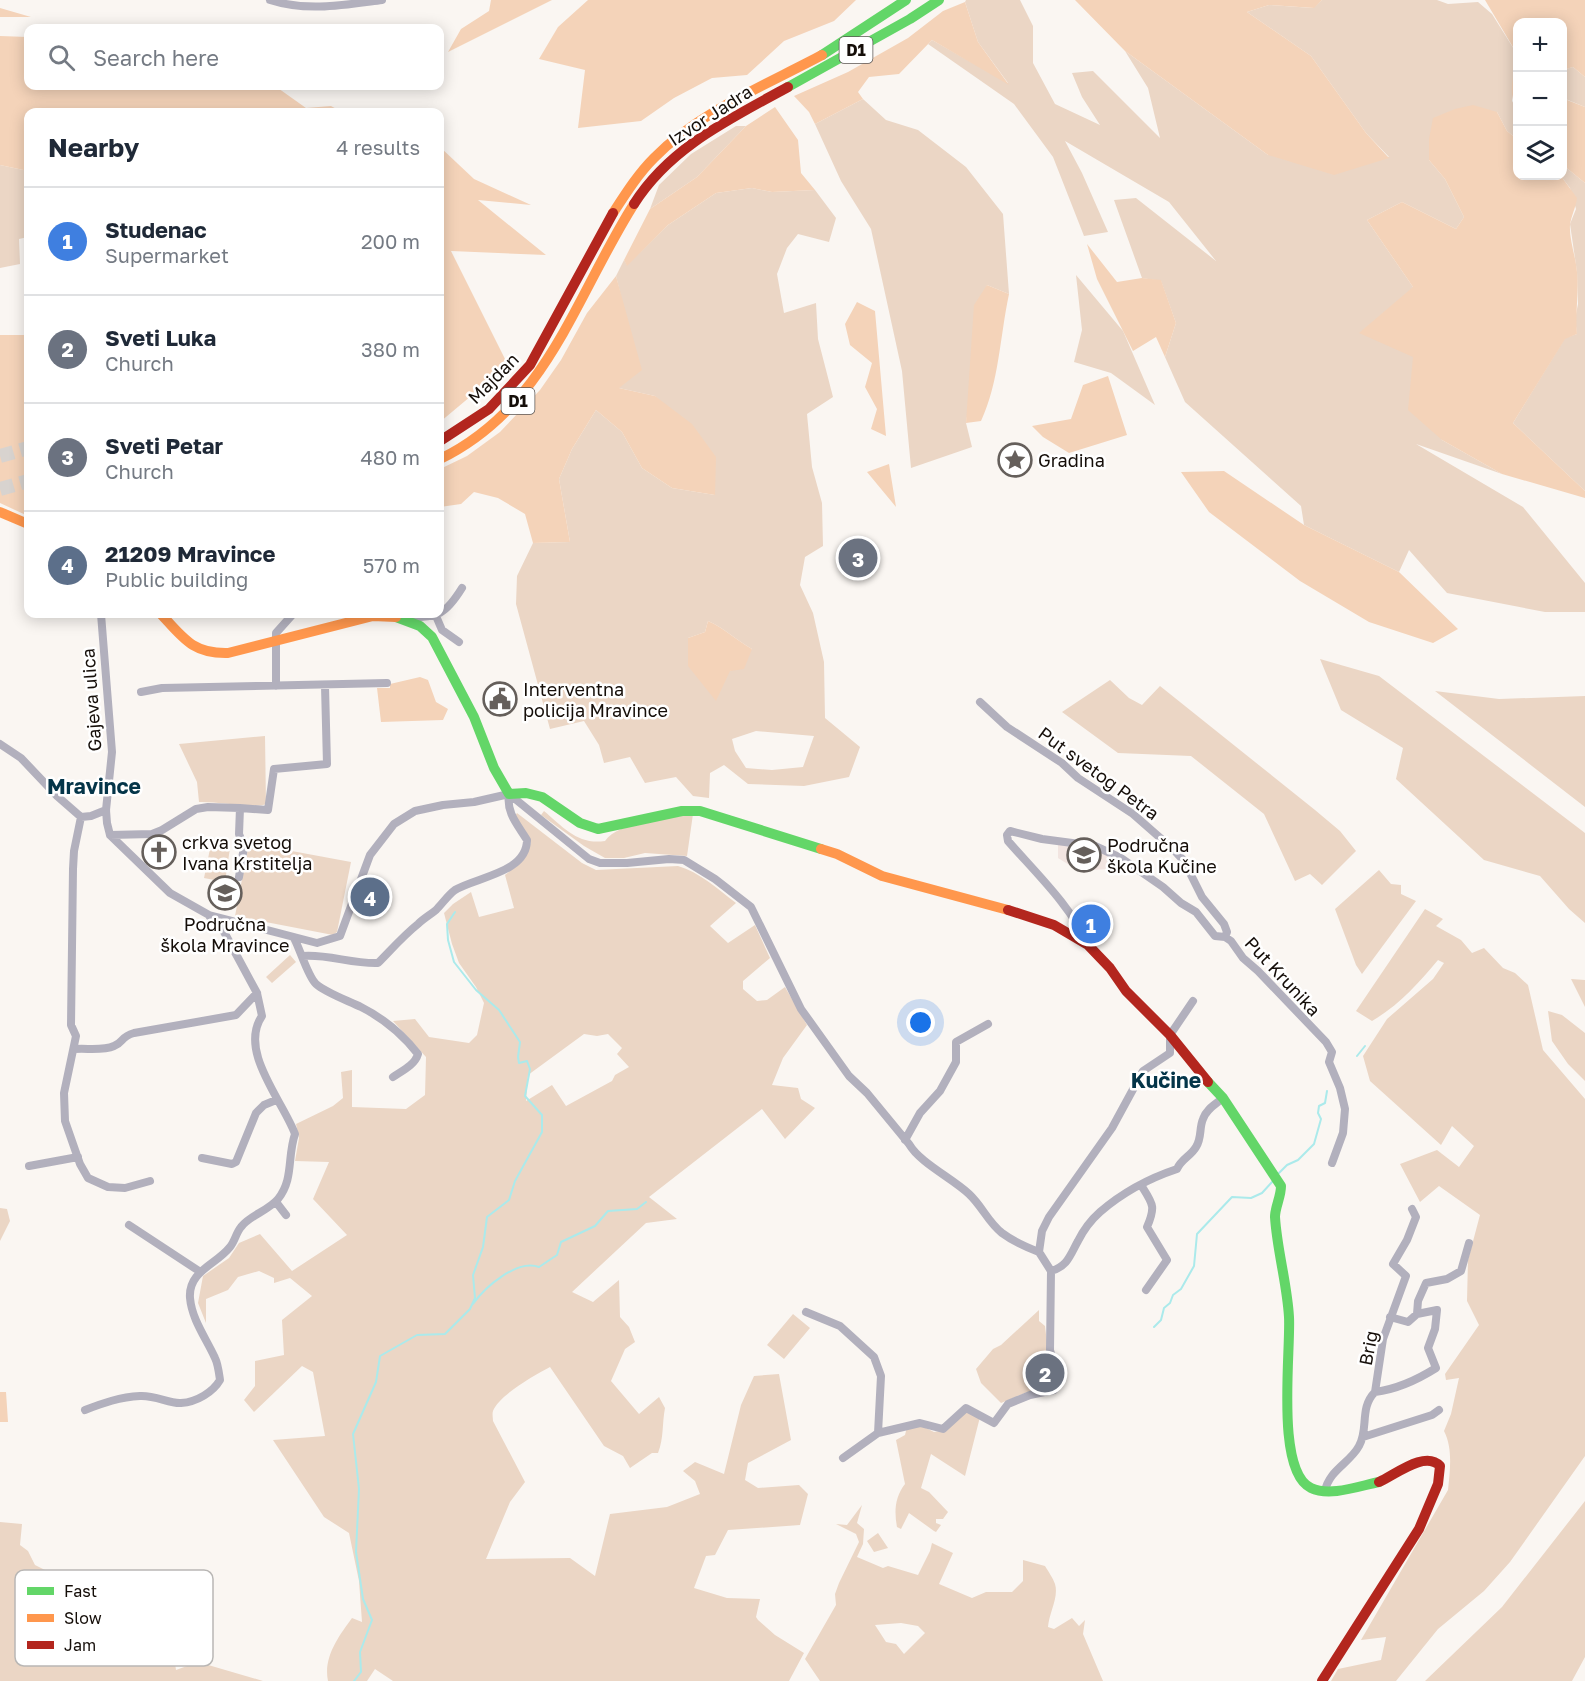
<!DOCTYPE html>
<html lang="en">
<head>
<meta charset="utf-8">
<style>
  body { margin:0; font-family:"Golos Text",sans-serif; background:#f2f2f3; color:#1f2937 }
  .controls { position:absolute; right:18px; top:18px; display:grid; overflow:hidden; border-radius:12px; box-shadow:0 3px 15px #0003 }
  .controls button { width:54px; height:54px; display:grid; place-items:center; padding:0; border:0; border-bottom:2px solid #e0e1e3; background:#fff; color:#1f2937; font:30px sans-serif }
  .you { position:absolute; left:921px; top:1023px; width:21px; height:21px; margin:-15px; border:4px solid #fff; border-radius:50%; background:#1a73e8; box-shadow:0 0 0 9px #1a73e833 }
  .badge { display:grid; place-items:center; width:39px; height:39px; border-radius:50%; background:#b45309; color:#fff; font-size:20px; font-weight:700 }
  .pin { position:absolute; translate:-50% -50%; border:3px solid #fff; box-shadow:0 2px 6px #0006 }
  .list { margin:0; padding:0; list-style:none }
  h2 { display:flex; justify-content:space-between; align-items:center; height:78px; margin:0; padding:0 24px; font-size:26px }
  h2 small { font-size:20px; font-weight:400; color:#747a83 }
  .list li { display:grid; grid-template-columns:39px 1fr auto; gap:18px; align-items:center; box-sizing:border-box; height:108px; padding:0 24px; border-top:2px solid #e0e1e3 }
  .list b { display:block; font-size:22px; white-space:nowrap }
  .list p { margin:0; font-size:20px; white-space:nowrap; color:#747a83 }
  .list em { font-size:20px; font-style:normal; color:#747a83 }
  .icon { flex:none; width:33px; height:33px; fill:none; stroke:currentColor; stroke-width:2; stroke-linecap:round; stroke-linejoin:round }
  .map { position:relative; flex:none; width:1585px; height:1681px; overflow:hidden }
  .search { position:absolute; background:#fff; box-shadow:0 3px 15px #0003; left:24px; top:24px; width:420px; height:66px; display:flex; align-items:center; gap:15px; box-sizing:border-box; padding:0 21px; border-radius:12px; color:#747a83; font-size:22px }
  .panel { position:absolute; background:#fff; box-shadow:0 3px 15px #0003; left:24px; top:108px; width:420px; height:510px; border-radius:12px }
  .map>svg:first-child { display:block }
  .education { fill:#f2e5e1 }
  .green { fill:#ebd6c5; fill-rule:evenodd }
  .forest { fill:#f4d3b9 }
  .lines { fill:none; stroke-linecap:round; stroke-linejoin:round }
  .stream { stroke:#abeaeb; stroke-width:2 }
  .highway-tunnel { stroke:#d8d3cf; stroke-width:14; stroke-dasharray:14 7; stroke-linecap:butt }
  .street { stroke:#b2b0bd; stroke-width:8 }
  .fast { stroke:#63d668; stroke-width:10 }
  .slow { stroke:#ff974d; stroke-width:10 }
  .jam { stroke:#b3261e; stroke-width:10 }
  .labels { text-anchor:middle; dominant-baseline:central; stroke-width:5; stroke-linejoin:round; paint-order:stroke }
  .shield { fill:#fff; stroke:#5b5653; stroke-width:1.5 }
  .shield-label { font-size:16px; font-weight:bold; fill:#150e09 }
  .street-label { font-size:18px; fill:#150e09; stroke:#fff }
  .poi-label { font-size:18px; fill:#150e09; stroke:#fff; text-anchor:start }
  .quarter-label { font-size:21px; font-weight:bold; fill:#043549; stroke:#fff }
  .key { fill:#fff; stroke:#b9b7b5; stroke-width:1.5 }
  .key-label { font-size:16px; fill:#150e09 }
</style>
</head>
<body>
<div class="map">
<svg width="1585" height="1681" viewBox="0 0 1585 1681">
  <rect width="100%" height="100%" fill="#faf6f2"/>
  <path class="education" d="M1058,844L1091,847L1121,862L1118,866L1108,869L1079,871L1058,858Z"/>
  <path class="green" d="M966,0H1020L1033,26V63L1055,104L1100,125L1082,97L1072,73L1093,71L1160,138L1148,88L1125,51L1268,155L1389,157L1366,133L1311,56L1247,12L1269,5L1313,8L1322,0H1437L1448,4L1478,2L1492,14L1517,54V74L1514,73L1512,101L1517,109V139L1507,131L1497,112L1429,160L1445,179L1464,217L1456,229L1402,202L1367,220L1413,287V357L1442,440L1502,474L1416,444L1523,507L1585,583V612H1545L1447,593L1409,550L1399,572L1304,525L1301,506L1185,402L1165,357L1176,323L1161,281L1142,278L1114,200L1136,198L1216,261L1169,202L1065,141L1082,173L1108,232L1084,236L1053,157L1014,104L928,44L932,40L1008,83L978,42L965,2Z
    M1573,67L1585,77V107L1563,98L1562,70Z
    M863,99L886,120L918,130L966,167L1003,214L1009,294L987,285L966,423L972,447L911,468L902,371L871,229L841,181L815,124Z
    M736,126H746L697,177L650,209L659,185L691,154Z
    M0,165L28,171V237L19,239L20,264L0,268Z
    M1563,165L1585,183V491L1513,423L1565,338L1577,334L1575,319L1578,304L1577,272L1570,224L1576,209L1570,188L1561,176Z
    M752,188L772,192L815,190L836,218L829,242L798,234L787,248L777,274L784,313L816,303L818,339L833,397L807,414L812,467L822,503L823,546L805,557L800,585L813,613L824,662L825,718L860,747L849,777L804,786L748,784L724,765L710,773L709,798L693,796L676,777L645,783L630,757L604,763L599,745L584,721L550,729L516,604L517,576L533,543L570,542L559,479L572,449L596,410L622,432L642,468L672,488L715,495L655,396L619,388L627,321L616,276L624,260L627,265L668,225L716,193ZM708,621C724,628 736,640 752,649L730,671L688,638L705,632ZM756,731L814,736L803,767L772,770L746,768L735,751L732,739Z
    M1076,275L1123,331L1155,405L1111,373L1074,362L1082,330Z
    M1320,659L1379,676L1585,833V923L1569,909L1540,876L1484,860L1396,779L1403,748L1341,710Z
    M1110,680L1129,698L1142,705L1160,686L1315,810L1340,831L1356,851L1322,885L1310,874L1295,881L1264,814L1191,756L1118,753L1062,712Z
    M1435,691L1499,699L1585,696V807Z
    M265,736L266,804C257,809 215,801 199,802L197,782L179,744Z
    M544,811C564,828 578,845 605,841C620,820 669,819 693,814L687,856L645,853L624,858H605L584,846L541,815Z
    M517,813L582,863L596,870L678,866C699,872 718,889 736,903L710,926L728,943L755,925L770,958L743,981V989L757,1001L767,1000L785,987L807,1025L783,1058L772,1085L798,1088L801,1099L815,1108L785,1139L762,1109L649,1197L677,1219L646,1223L572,1292L593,1302L619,1280L620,1317L629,1327L635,1342L625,1349L611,1381L639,1414L659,1397L665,1408C662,1423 664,1438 658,1453H652L630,1468L623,1456L604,1446L550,1367C535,1375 499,1395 493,1411C492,1414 493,1418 493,1421L525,1482L510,1502L486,1559L570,1558L595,1576L610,1514L667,1507L700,1494L695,1481L683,1471L695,1462L724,1474L741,1405L754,1376L779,1374L791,1440L748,1463L745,1480L758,1488L799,1485L808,1494L800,1525L728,1530L715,1555L706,1556L694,1588L727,1598L760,1599L756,1617L758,1620L775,1635L804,1653L789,1681H393L375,1669L367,1681H328C323,1657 339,1636 352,1618L362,1622L359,1581L349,1533L324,1517L273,1440L325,1436L313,1372L302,1366L254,1412L244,1400L255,1386V1361L284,1355L282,1320L312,1296L290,1278L274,1283V1278L259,1271L238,1277L228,1290L206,1299V1323L198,1303L203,1276L229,1258L239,1243L260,1234L292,1271L347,1235L313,1199L329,1162L295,1161L299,1138L296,1124L333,1106L343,1098L341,1072L352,1070V1107L406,1109L425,1095L426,1057L393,1021L415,1019L429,1037L469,1043L477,1035L484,1003L476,987L459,963L452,944L444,913L453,904L471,892L479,917L514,908L505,875L522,861L531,843L515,816ZM584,1034L597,1036L608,1034L622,1048L617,1054L629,1067L615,1075L612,1081L566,1106L552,1085L526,1101L528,1075Z
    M249,843L351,862L337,932L333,935L235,916Z
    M211,844L230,848L225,882L204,878Z
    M1379,870L1391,884L1401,885V894L1416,901L1362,974L1356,965L1335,909Z
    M1425,909L1443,919L1436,926L1461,940L1472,953L1484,948L1503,968L1515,973L1528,985L1543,1050L1585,1099V1456L1510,1562L1484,1591L1438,1629L1396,1681H1331L1338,1669L1381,1660L1386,1637L1361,1640L1448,1490C1450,1471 1453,1448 1444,1431L1451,1414L1459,1378L1446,1380L1445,1374L1479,1325L1467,1301L1468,1260L1480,1215L1439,1186L1420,1202L1400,1164L1437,1150L1459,1167L1474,1146L1452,1126L1441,1145L1370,1081L1363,1056L1387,1019L1433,979L1444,963L1438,960C1419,983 1398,1006 1372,1021L1356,1011Z
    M290,955L296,962L272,983L266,977Z
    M1571,979L1585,980V1007Z
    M1548,1011L1562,1015L1585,1033V1081L1568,1064L1552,1041Z
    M0,1208L7,1209L10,1221L0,1241Z
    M1039,1310V1321L1045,1326L1047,1343L1056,1382L1053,1386L1044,1390L1037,1388L1001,1403L981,1383L976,1369L993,1349L1001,1345Z
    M793,1314L810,1328L784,1359L767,1345Z
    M967,1411L980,1417L965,1476L931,1454L921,1488L929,1492L948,1512L943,1519H936V1523L941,1525L936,1532L934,1531L909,1513L901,1529L897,1527C894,1511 895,1497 905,1484L896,1440L905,1435L907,1427H924L934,1432L947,1430Z
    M1585,1501V1657L1572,1681H1425L1502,1607Z
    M862,1505L857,1523L864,1529L863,1544L857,1557L883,1568L888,1566L918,1575L930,1551L932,1543L953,1553L939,1584L972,1598L986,1592H1012L1023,1581V1560L1045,1566C1048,1571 1053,1578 1055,1584C1059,1597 1049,1613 1048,1627L1054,1629L1072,1618L1079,1626L1085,1620L1083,1634L1103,1681H820L805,1659L836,1605L835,1594L839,1583L859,1542L856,1534L836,1524L847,1525ZM901,1623L918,1626L925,1633L904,1654L896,1644L886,1642L875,1625Z
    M0,1522L22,1524L20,1545L28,1551L35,1565L79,1587L86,1579L96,1587L111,1608L137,1606L148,1616L146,1630L171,1636L176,1670L198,1662L263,1681H0Z
    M878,1533L888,1548L874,1552L867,1541Z"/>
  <path class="forest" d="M491,0H552L448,52L461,29L489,11Z
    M588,0H856L834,21L784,41L747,75L712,78L674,98L641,121L578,128L585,70L539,59L558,27Z
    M1075,0H1322L1314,8L1269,5L1247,12L1311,56L1366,133L1389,158L1334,175L1268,155L1125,51Z
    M1485,0H1585V77L1573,67L1563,70L1562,22H1518L1517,54Z
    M965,2L978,42L1009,85L932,40L899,74L869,77L858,92L863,99L815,124L809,112L794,96L848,72L908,38L943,11Z
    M0,8L31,17H0Z
    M0,36L28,37V86H275L306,108L331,106L342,112H28V171L0,165Z
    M1514,73L1517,74V109C1510,97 1511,86 1514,73Z
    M1562,98L1585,107V183L1563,165Z
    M1473,105L1497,112L1507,131L1517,139L1518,176H1561L1577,198C1576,207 1571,216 1570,225C1569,240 1576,257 1577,272C1579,293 1575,313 1577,334L1565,339L1513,423L1585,491V498L1502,474L1442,440L1408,410L1413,357L1359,333L1413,287L1367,220L1402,202L1456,229L1464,217L1445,179L1429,160V139L1433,118L1455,109Z
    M775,107L798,140L801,173L815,190L772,192L752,188L716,193L668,225L627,266L624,260L650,209L697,177L746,126Z
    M440,147L474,179L531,205L478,200L546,255L451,251L508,365L440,422Z
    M1087,244L1117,282L1142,278L1161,280L1176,323L1165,357L1156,337L1133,351L1097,279Z
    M616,276L642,370L619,388L655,396L692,424L716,457L715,495L672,488L642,468L622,432L596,410L572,449L559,479L570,542L533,543L525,514L498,498L474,492L461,504L440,507V469L467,456L500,432L518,413L540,390L561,360L587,313Z
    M987,285L1009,294C1000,336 999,383 981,421L966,423L974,305Z
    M857,302L875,311L886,436L871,429L877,409L865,387L872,363L850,345L845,324Z
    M0,335H28V516L0,503Z
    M1108,376L1127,435L1069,453L1043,437L1032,426L1071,419L1083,385Z
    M889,464L896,507L867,472Z
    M1224,471L1304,525L1399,572L1458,629L1433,643L1369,622L1300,581L1209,512L1181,472Z
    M708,621C724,628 736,640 752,649L744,669L730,671L716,701L688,666V638L705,632Z
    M420,677L428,680L436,702L448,709L443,720L381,722L377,688H390V684Z
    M0,1392H6L8,1422H0Z"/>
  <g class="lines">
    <path class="stream" d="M1357,1056L1365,1046
      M1279,1173L1287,1165L1298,1160L1314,1144L1321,1119L1318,1113L1319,1106L1325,1103L1327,1091
      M473,1304C485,1287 517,1259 539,1267L557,1255L561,1242L595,1226L608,1211L637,1209L646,1202
      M1154,1327L1161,1320L1164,1308L1170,1303L1173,1295L1181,1289L1194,1266L1197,1234L1232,1197L1251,1198L1262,1193L1273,1181
      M354,1681L361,1672L360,1652L372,1620L363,1599L356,1552L359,1489L353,1434L376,1382L380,1356L417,1335L445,1334L470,1309L475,1298L473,1275L483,1247L487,1217L509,1200L515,1181L542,1132V1115L525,1096L530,1069L527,1061L519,1063L518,1057L520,1042L499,1010L476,990L454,962L448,940L447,924L455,912"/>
    <path class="highway-tunnel" d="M0,456L28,448
      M0,489L28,481"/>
    <path class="street" d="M270,0C307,12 344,5 382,0
      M101,614L112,752L106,810L107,823L110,835L170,893L209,915L317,943L340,936L370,855L394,824L415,811L443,805L474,802L509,794
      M436,616L442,630L459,642
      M405,618C438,616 444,617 462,588
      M276,686V633L293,614
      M141,692L162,688L387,683
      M980,702L1007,727L1062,763L1078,778L1133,814L1174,850L1184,861L1202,897L1224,924L1227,932L1225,937
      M0,744L21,758L57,796L81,817L74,851L73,869L71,1025L76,1036L64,1093L65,1121L80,1164L88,1178L108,1187L125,1188L150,1181
      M509,794L589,859L600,863H627L669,859L684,860L715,879L751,907L801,1009L849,1076L867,1093L909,1144C920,1163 952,1178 969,1194C982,1206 988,1222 1002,1233C1014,1242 1026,1247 1039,1252L1042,1231L1049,1217L1112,1128L1143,1071L1170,1053V1035L1193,1001
      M81,817L91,816L106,810
      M110,835L152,834L162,830L196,809L208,807L240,808
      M239,877L244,847L239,834L240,808L268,810L274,769L327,764L325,686
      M294,938C300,949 308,977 316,984C326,993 349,1001 361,1007C383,1018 403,1035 418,1054C415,1065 402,1071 393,1077
      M1088,945C1072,907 1035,872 1008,841L1007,835L1010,831L1042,839L1095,846L1121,858L1163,887L1181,903L1196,912L1215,936L1225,937L1231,941L1243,958L1258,971L1326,1042L1332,1052L1329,1062L1340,1088L1345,1109L1343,1133L1332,1163
      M303,956C328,954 352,964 378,963C391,950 403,936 418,924C423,919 430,915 436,910C442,904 448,895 455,890C476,877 527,873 527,840C518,825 506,813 509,794
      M75,1049C87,1048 103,1051 114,1046C124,1042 120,1037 134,1033L236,1015L257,993
      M905,1140L920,1113L940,1091L956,1062V1042L988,1024
      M202,1158L232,1164L236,1162L256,1113L264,1105L276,1100
      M29,1166L78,1157
      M1141,1185C1153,1204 1156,1206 1147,1227L1167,1260L1146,1290
      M276,1202L286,1215
      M129,1225L199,1271
      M1051,1271C1068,1266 1070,1255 1078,1241C1083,1231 1091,1220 1100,1212C1122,1193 1150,1178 1177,1169C1181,1159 1191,1156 1196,1147C1202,1138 1199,1128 1203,1119C1206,1109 1216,1104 1223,1098
      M806,1312L840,1326L874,1357L881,1376L878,1433
      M1417,1314L1418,1301L1426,1283L1447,1279L1461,1271L1469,1243
      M1375,1392C1398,1389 1417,1380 1436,1368L1428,1348L1435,1329L1437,1310L1417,1314L1408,1322L1390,1317
      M85,1410C103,1403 120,1397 140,1396C155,1395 170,1404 181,1403C197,1402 213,1392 220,1380C219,1373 218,1364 215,1358C206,1338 192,1320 190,1298C188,1271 216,1265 230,1247C235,1241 236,1233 241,1227C250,1215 268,1211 278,1199C294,1179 287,1157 295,1134C283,1101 238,1051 262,1016L257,993L223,930L210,917
      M1363,1437L1432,1415L1439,1410
      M843,1458L878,1433L920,1423L943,1429L966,1408L994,1423L1008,1404L1030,1395L1054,1390L1059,1381L1050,1350L1051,1271L1039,1252
      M1325,1491C1329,1470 1350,1463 1359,1446C1369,1429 1359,1408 1375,1392L1383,1339L1406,1276L1393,1264L1407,1240L1416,1217L1412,1209"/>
    <path class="fast" d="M822,55L906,0
      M788,87L910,19L939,0
      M396,617L420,626L432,637L474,717L494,768L509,794L526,793L542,797L580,823L598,829L682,811H700L821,849
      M1208,1082L1223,1098L1281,1186C1281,1197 1275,1207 1275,1217C1277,1250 1287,1283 1289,1317C1291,1351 1275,1471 1311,1488C1330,1497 1359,1486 1379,1482"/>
    <path class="slow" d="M613,213C626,193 638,174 654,158C699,112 766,85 822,55
      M440,459C547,407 575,297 634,204
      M0,512L28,524
      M161,614C183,638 193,654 228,653L373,616L396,617
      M821,849L837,854L882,876L1008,910"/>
    <path class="jam" d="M634,204C670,147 730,119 788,87
      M440,441L489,409L530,365L613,213
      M1008,910L1054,925L1088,945L1110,968L1126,991L1170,1035L1208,1082
      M1322,1681L1419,1529L1438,1484L1440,1466C1425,1450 1395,1475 1379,1482"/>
  </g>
  <defs>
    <symbol id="sight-ring" viewBox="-11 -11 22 22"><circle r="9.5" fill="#fff" stroke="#655f5b" stroke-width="1.5"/><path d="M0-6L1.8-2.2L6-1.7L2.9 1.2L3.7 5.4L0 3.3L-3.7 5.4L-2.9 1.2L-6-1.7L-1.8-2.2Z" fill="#655f5b"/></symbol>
    <symbol id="civic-ring" viewBox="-11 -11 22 22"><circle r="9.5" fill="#fff" stroke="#655f5b" stroke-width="1.5"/><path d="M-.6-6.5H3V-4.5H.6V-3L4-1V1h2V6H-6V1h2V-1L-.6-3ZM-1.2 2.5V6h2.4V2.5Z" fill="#655f5b"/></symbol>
    <symbol id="church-ring" viewBox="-11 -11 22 22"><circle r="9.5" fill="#fff" stroke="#655f5b" stroke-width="1.5"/><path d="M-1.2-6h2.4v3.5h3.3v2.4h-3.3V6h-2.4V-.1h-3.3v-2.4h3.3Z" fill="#655f5b"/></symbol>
    <symbol id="school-ring" viewBox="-11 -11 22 22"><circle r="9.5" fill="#fff" stroke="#655f5b" stroke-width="1.5"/><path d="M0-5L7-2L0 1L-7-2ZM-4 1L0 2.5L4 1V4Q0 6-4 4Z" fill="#655f5b"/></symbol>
  </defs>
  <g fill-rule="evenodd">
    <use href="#sight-ring" x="996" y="441" width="38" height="38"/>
    <use href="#civic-ring" x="481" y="680" width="38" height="38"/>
    <use href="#church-ring" x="140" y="833" width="38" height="38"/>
    <use href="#school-ring" x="1065" y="836" width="38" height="38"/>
    <use href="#school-ring" x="206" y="874" width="38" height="38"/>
  </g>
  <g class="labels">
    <g class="shield">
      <rect x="839.5" y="37" width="33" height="26" rx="4.5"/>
      <rect x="501.5" y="388" width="33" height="26" rx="4.5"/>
    </g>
    <g class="shield-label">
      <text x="856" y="50">D1</text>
      <text x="518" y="401">D1</text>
    </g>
    <g class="street-label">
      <text transform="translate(710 115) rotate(-33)">Izvor Jadra</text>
      <text transform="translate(493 378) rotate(-45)">Majdan</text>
      <text transform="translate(91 700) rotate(-94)">Gajeva ulica</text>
      <text transform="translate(1099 773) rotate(36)">Put svetog Petra</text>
      <text transform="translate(1283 976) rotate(47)">Put Krunika</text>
      <text transform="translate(1368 1348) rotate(-79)">Brig</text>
    </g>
    <g class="poi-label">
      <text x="1038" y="460">Gradina</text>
      <text x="523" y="689">Interventna<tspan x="523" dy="21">policija Mravince</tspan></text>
      <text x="182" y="842">crkva svetog<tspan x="182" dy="21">Ivana Krstitelja</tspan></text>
      <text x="1107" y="845">Područna<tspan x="1107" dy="21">škola Kučine</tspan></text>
      <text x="225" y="924" text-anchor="middle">Područna<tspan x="225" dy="21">škola Mravince</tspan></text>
    </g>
    <g class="quarter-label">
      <text x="94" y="786">Mravince</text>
      <text x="1166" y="1080">Kučine</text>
    </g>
  </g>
  <rect x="15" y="1570" width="198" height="96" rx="9" class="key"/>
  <rect x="27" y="1587" width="27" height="8" fill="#63d668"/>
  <rect x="27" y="1614" width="27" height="8" fill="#ff974d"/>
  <rect x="27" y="1641" width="27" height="8" fill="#b3261e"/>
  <g class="key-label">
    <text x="64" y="1597">Fast</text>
    <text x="64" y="1624">Slow</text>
    <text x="64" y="1651">Jam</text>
  </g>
</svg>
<div class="controls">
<button>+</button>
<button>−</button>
<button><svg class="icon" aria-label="layers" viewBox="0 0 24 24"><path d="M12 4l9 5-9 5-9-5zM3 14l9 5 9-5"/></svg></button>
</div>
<div class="you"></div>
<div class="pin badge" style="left:1091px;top:924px;background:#3f7fe0">1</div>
<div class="pin badge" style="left:1045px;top:1373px;background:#6b7280">2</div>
<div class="pin badge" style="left:858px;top:558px;background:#6b7280">3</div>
<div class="pin badge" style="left:370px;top:897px;background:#5c6f8a">4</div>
<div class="search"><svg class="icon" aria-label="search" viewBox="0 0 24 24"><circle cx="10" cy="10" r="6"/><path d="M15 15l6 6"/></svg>Search here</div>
<section class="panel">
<h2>Nearby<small>4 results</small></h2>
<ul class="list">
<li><span class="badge" style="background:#3f7fe0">1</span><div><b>Studenac</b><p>Supermarket</p></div><em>200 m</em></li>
<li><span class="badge" style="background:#6b7280">2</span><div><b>Sveti Luka</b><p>Church</p></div><em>380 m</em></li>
<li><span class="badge" style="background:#6b7280">3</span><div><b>Sveti Petar</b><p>Church</p></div><em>480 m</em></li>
<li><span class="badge" style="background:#5c6f8a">4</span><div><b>21209 Mravince</b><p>Public building</p></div><em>570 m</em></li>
</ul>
</section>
</div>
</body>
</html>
